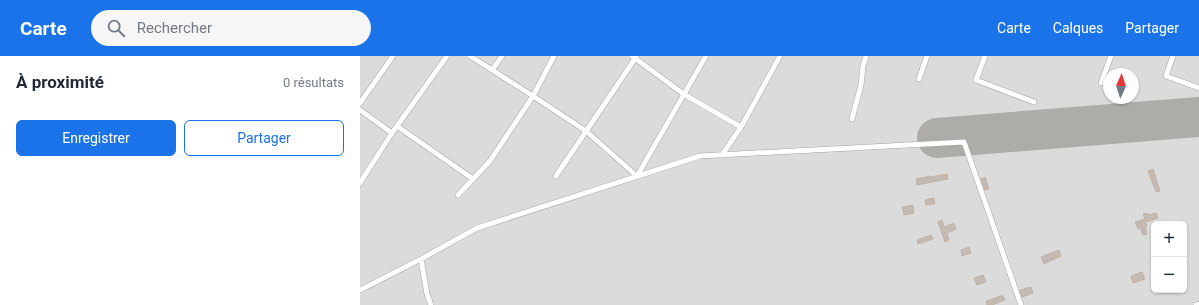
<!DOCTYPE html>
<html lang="fr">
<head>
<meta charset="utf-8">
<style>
  body { margin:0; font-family:Roboto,sans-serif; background:#f6f6f7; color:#1f2937 }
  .controls { position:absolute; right:12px; bottom:12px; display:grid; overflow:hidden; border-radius:6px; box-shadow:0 1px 3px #0004 }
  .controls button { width:36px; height:36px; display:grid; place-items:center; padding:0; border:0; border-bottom:1px solid #e0e1e3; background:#fff; color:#1f2937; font:20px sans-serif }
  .compass { position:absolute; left:743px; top:12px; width:36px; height:36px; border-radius:50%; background:#fff; box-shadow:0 1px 3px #0004; rotate:3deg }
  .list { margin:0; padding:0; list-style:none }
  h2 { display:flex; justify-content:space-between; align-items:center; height:52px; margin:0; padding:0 16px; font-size:17px }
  h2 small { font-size:13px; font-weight:400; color:#747a83 }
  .actions { display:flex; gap:8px; padding:12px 16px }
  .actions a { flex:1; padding:9px 0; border:1px solid #1a73e8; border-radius:6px; text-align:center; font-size:14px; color:#1a73e8 }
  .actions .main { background:#1a73e8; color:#fff }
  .icon { flex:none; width:22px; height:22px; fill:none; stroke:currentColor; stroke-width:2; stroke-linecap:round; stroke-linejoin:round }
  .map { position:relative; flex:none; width:839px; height:249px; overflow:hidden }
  header { display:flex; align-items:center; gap:24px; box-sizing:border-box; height:56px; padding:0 20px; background:#1a73e8; color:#fff }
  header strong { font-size:19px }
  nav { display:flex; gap:22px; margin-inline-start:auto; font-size:14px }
  .search { width:280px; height:36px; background:#f6f6f7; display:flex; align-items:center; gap:10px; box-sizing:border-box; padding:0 14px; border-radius:22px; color:#747a83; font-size:15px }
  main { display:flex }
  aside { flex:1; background:#fff }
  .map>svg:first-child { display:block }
  .residential { fill:#dcdbdb; fill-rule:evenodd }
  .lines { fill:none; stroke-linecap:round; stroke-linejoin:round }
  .runway { stroke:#aeaca8; stroke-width:40 }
  .building { fill:#c3bbb3; stroke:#c0b3a6 }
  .street-casing { stroke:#a5a5a5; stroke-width:6 }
  .street { stroke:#fff; stroke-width:5 }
</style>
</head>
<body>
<header>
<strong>Carte</strong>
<div class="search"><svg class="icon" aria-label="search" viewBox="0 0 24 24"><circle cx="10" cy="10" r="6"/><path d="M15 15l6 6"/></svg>Rechercher</div>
<nav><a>Carte</a><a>Calques</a><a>Partager</a></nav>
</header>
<main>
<aside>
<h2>À proximité<small>0 résultats</small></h2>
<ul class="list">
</ul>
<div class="actions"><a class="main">Enregistrer</a><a>Partager</a></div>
</aside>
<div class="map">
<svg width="839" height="249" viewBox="0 0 839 249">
  <rect width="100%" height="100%" fill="#efebe4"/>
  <path class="residential" d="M0,0H839V249H0ZM749,18H773V42H749ZM794,168H824V234H794Z"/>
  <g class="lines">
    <path class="runway" d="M577,82L839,61"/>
  </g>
  <path class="building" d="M793,113L800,135L796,136L788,115Z
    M587,118L588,123L557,129L556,123L570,120L571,121Z
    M625,121L629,133L625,134L621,123Z
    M574,142L575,148L566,149L565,144Z
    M553,149L554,157L544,159L542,151Z
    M788,157V159L796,157L798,162L786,166L783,158Z
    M785,163L787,170H785L787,178L783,179L780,172L778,173L775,166Z
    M582,164L584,171L594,167L596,173L587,177L589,184L585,186L578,166Z
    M571,179L573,183L558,188L557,184Z
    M609,191L611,197L602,200L601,194Z
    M699,194L701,200L684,208L681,201Z
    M782,216L785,223L773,227L771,220Z
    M623,219L626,226L617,229L614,222Z
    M671,231L673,237L662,241L660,234Z
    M641,240H643L645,244L632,249H627L626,245Z"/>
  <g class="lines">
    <defs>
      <path id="street" d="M110,0L173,40L226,75L277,120L346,0
        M272,0L325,39L381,71L362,99
        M625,0L616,24L674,46
        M813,0L806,20L839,32
        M132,14L142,0
        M559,23L567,0
        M741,27L751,0
        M0,47L33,0
        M0,54L32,77
        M492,63L501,29L503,10L506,0
        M37,70L113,123
        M381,71L420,0
        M196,120L276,1
        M0,127L32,77L87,0
        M98,139L130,105L173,40L194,0
        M61,203L67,238L71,249
        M0,234L61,203L117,172L340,100L604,86L661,249
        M836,249L839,248"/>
    </defs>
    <use href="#street" class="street-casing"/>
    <use href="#street" class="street"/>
  </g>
</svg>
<div class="controls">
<button>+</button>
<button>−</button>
</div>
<svg class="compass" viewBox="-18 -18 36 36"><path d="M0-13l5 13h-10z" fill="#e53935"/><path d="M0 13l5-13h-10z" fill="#747a83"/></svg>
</div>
</main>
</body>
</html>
